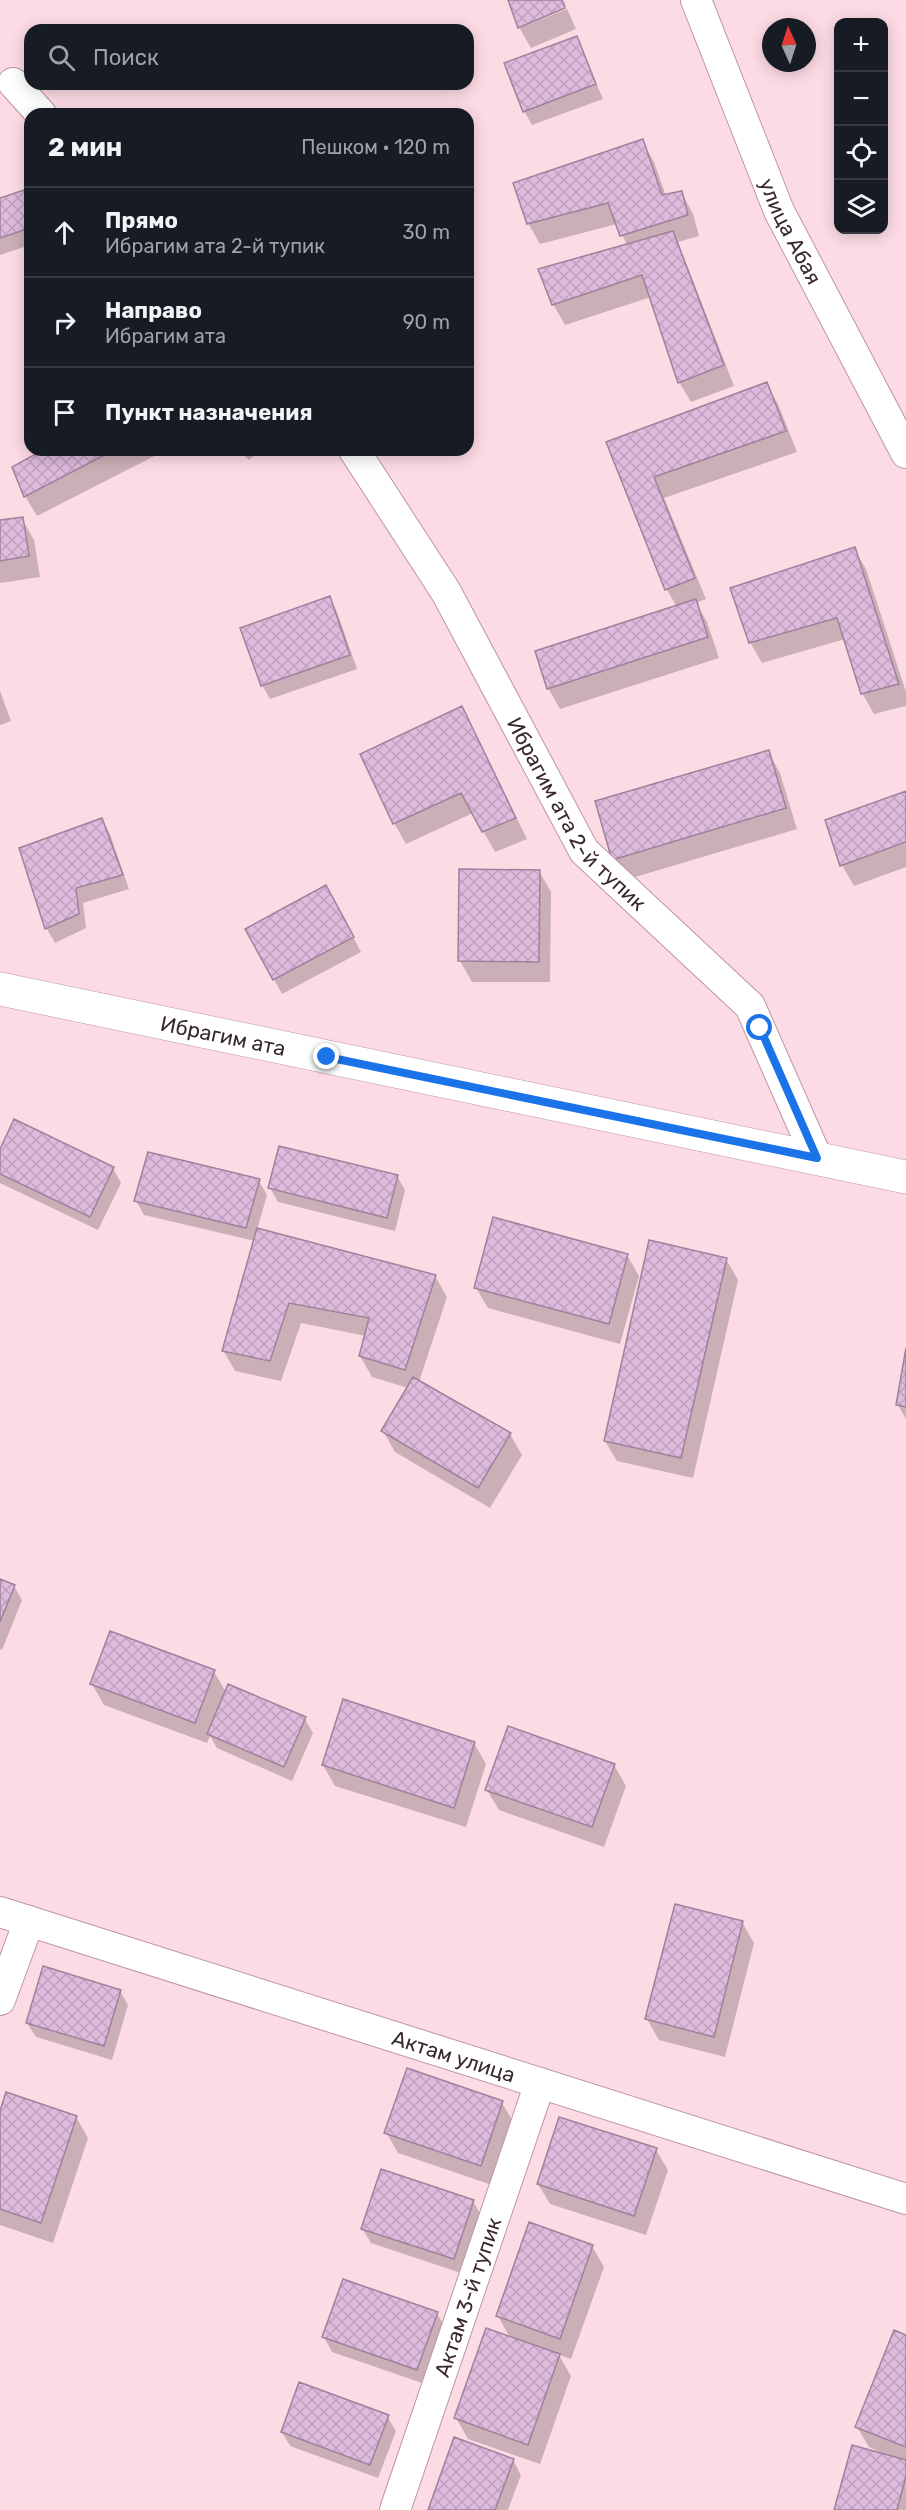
<!DOCTYPE html>
<html lang="ru">
<head>
<meta charset="utf-8">
<style>
  body { margin:0; font-family:Rubik,sans-serif; background:#242831; color:#f1f3f6 }
  .controls { position:absolute; right:18px; top:18px; display:grid; overflow:hidden; border-radius:12px; box-shadow:0 3px 15px #0003 }
  .controls button { width:54px; height:54px; display:grid; place-items:center; padding:0; border:0; border-bottom:2px solid #363941; background:#171b24; color:#f1f3f6; font:30px sans-serif }
  .compass { position:absolute; left:762px; top:18px; width:54px; height:54px; border-radius:50%; background:#171b24; box-shadow:0 3px 15px #0003; rotate:357deg }
  .stop { position:absolute; width:18px; height:18px; margin:-14px; border:4px solid #1a73e8; border-radius:50%; background:#fff }
  .stop.end { background:#1a73e8; border-color:#fff; box-shadow:0 2px 6px #0008 }
  .list { margin:0; padding:0; list-style:none }
  h2 { display:flex; justify-content:space-between; align-items:center; height:78px; margin:0; padding:0 24px; font-size:26px }
  h2 small { font-size:20px; font-weight:400; color:#9ea1a6 }
  .list li { display:grid; grid-template-columns:39px 1fr auto; gap:18px; align-items:center; box-sizing:border-box; height:90px; padding:0 24px; border-top:2px solid #363941 }
  .list b { display:block; font-size:22px; white-space:nowrap }
  .list p { margin:0; font-size:20px; white-space:nowrap; color:#9ea1a6 }
  .list em { font-size:20px; font-style:normal; color:#9ea1a6 }
  .icon { flex:none; width:33px; height:33px; fill:none; stroke:currentColor; stroke-width:2; stroke-linecap:round; stroke-linejoin:round }
  .map { position:relative; flex:none; width:906px; height:2510px; overflow:hidden }
  .search { position:absolute; background:#171b24; box-shadow:0 3px 15px #0003; left:24px; top:24px; width:450px; height:66px; display:flex; align-items:center; gap:15px; box-sizing:border-box; padding:0 21px; border-radius:18px; color:#9ea1a6; font-size:22px }
  .panel { position:absolute; background:#171b24; box-shadow:0 3px 15px #0003; left:24px; top:108px; width:450px; height:348px; border-radius:18px }
  .map>svg:first-child { display:block }
  .shadow { fill:#0003 }
  .building { fill:url(#building-cross-hatch); stroke:#9e829c; stroke-width:1.5 }
  .lines { fill:none; stroke-linecap:round; stroke-linejoin:round }
  .street-casing { stroke:#bd96a2; stroke-width:32 }
  .secondary-casing { stroke:#bd96a2; stroke-width:34 }
  .street { stroke:#fff; stroke-width:30 }
  .secondary { stroke:#fff; stroke-width:33 }
  .route { stroke:#1a73e8; stroke-width:8 }
  .labels { text-anchor:middle; dominant-baseline:central; stroke-width:5; stroke-linejoin:round; paint-order:stroke }
  .street-label { font-size:21px; fill:#39292e; stroke:#fddbe5 }
</style>
</head>
<body>
<div class="map">
<svg width="906" height="2510" viewBox="0 0 906 2510">
  <defs>
    <pattern id="building-cross-hatch" width="8" height="8" patternUnits="userSpaceOnUse" patternTransform="scale(1.5)"><rect width="8" height="8" fill="#debadd"/><path d="M0 0l8 8M0 8l8-8" fill="none" stroke="#bfa0be"/></pattern>
  </defs>
  <rect width="100%" height="100%" fill="#fddbe5"/>
  <path class="shadow" d="M509,0H563L566,6L520,25V28L567,9L576,29L531,48L519,27Z
    M577,38L603,99L532,125L524,111Z
    M642,141L654,162L666,196L682,193L693,214L699,236L678,242L734,386L691,402L679,382L651,297L565,325L553,304L627,245L617,224L540,244L528,223Z
    M30,189V245L0,255V199Z
    M766,383L778,404L797,452L664,498L706,599L696,603L707,622L719,658L560,709L548,688L677,607L667,590L608,443Z
    M46,450H166L37,516L25,496Z
    M239,450H260L249,460Z
    M22,519L34,540L40,577L0,583V521Z
    M854,549L866,569L906,692V706L874,714L862,693L845,639L762,663L750,642Z
    M329,598L337,612L357,669L270,699L262,685Z
    M0,691L11,721L0,725Z
    M462,708L527,839L495,852L473,813L406,844L394,823Z
    M768,752L780,773L797,829L625,880L614,859Z
    M906,792V867L854,886L842,865Z
    M102,819L110,834L129,889L83,903L86,928L55,943L47,929L21,849Z
    M539,871L551,892L550,982H472L460,961Z
    M334,901L361,952L282,994L247,929Z
    M0,1153L113,1168L121,1183L98,1230L0,1183Z
    M397,1176L405,1190L395,1231L278,1202L270,1188Z
    M259,1181L267,1195L257,1230L435,1276L447,1297L419,1382L510,1434L522,1455L490,1508L395,1452L383,1431L408,1388L372,1377L360,1356L366,1336L301,1323L281,1381L235,1371L223,1350L255,1241L144,1215L136,1201Z
    M627,1255L639,1276L620,1344L488,1308L476,1288Z
    M726,1259L738,1280L693,1478L617,1461L605,1441Z
    M906,1357V1419L898,1405Z
    M0,1580L14,1586L22,1600L2,1650L0,1649Z
    M214,1672L226,1692L305,1719L313,1733L292,1781L217,1748L210,1736L207,1743L104,1705L92,1684Z
    M474,1743L486,1764L466,1827L335,1786L323,1765Z
    M614,1765L626,1786L604,1847L499,1810L487,1790Z
    M742,1922L754,1943L725,2057L659,2040L647,2019Z
    M120,1991L128,2005L112,2060L36,2037L27,2023Z
    M502,2103L514,2123L492,2185L398,2153L386,2132Z
    M0,2116L76,2117L88,2138L53,2243L0,2225Z
    M656,2150L668,2170L646,2235L550,2204L538,2184Z
    M473,2201L481,2215L461,2273L371,2243L362,2228Z
    M592,2246L604,2267L571,2359L559,2355L571,2376L540,2464L468,2439L456,2418L510,2338L498,2316Z
    M437,2313L445,2328L425,2384L332,2352L324,2337Z
    M906,2336V2510H835L881,2455L882,2453L869,2447L857,2427Z
    M387,2416L396,2431L378,2478L290,2446L282,2432Z
    M513,2460L521,2475L508,2510H429Z"/>
  <path class="building" d="M508,0H562L565,8L518,28Z
    M577,36L596,84L523,112L504,63Z
    M643,139L662,195L682,191L688,215L620,236L608,203L527,224L513,183Z
    M30,188V228L0,238V198Z
    M673,231L724,365L678,383L642,275L552,305L538,269Z
    M767,382L786,431L654,477L695,578L665,590L606,442Z
    M43,450H114L24,497L12,467Z
    M23,517L29,556L0,561V520Z
    M855,547L899,684L861,694L837,618L749,643L730,588Z
    M330,596L350,655L261,686L240,628Z
    M696,599L708,637L547,689L535,651Z
    M462,706L516,818L482,832L461,793L393,824L360,754Z
    M769,750L786,808L612,860L595,801Z
    M906,791V842L840,866L825,820Z
    M102,818L123,875L76,888L79,914L45,929L19,848Z
    M459,869L540,870L539,962L458,961Z
    M326,885L354,937L273,980L245,929Z
    M14,1119L114,1167L90,1217L0,1174V1149Z
    M279,1146L398,1175L387,1218L268,1188Z
    M148,1152L260,1179L246,1228L134,1201Z
    M493,1217L628,1254L609,1324L474,1288Z
    M257,1228L436,1275L405,1370L359,1356L369,1318L289,1303L270,1361L222,1351Z
    M649,1240L727,1258L681,1458L604,1441Z
    M906,1348V1407L896,1405Z
    M413,1377L511,1433L478,1488L381,1431Z
    M0,1579L15,1585L0,1622Z
    M110,1631L215,1670L195,1723L90,1684Z
    M228,1684L306,1717L284,1767L207,1734Z
    M343,1699L475,1742L454,1808L322,1765Z
    M508,1726L615,1764L592,1827L485,1790Z
    M675,1904L743,1921L714,2037L645,2019Z
    M43,1966L121,1990L104,2046L26,2023Z
    M407,2068L503,2101L481,2166L384,2133Z
    M6,2092L77,2116L41,2223L0,2209V2111Z
    M559,2117L657,2148L634,2216L537,2184Z
    M381,2169L474,2200L454,2259L361,2229Z
    M529,2222L593,2245L560,2339L496,2316Z
    M343,2279L438,2312L417,2370L322,2337Z
    M486,2328L560,2354L528,2445L454,2418Z
    M894,2330L906,2335V2447L855,2427Z
    M299,2382L389,2415L370,2465L281,2432Z
    M454,2437L514,2459L495,2510H428Z
    M852,2445L906,2460V2476L897,2510H834Z"/>
  <g class="lines">
    <defs>
      <g id="street">
        <path id="s1" d="M696,0L779,211L906,453"/>
        <path d="M13,83L41,114"/>
        <path id="s2" d="M354,450L446,592L584,851L750,1006L817,1158"/>
        <path id="s3" d="M0,1912L906,2199"/>
        <path d="M0,2000L29,1921"/>
        <path id="s4" d="M395,2510L540,2083"/>
      </g>
      <g id="secondary">
        <path id="s5" d="M0,989L906,1177"/>
      </g>
    </defs>
    <use href="#street" class="street-casing"/>
    <use href="#secondary" class="secondary-casing"/>
    <use href="#street" class="street"/>
    <use href="#secondary" class="secondary"/>
  </g>
  <g class="lines">
    <path class="route" d="M327,1057L817,1158L760,1028"/>
  </g>
  <g class="labels">
    <g class="street-label">
      <text stroke="none"><textPath href="#s1" startOffset="250">улица Абая</textPath></text>
      <text stroke="none"><textPath href="#s2" startOffset="428">Ибрагим ата 2-й тупик</textPath></text>
      <text stroke="none"><textPath href="#s5" startOffset="228">Ибрагим ата</textPath></text>
      <text stroke="none"><textPath href="#s3" startOffset="476">Актам улица</textPath></text>
      <text stroke="none"><textPath href="#s4" startOffset="225">Актам 3-й тупик</textPath></text>
    </g>
  </g>
</svg>
<div class="controls">
<button>+</button>
<button>−</button>
<button><svg class="icon" aria-label="locate" viewBox="0 0 24 24"><circle cx="12" cy="12" r="6"/><path d="M12 2v4M12 18v4M2 12h4M18 12h4"/></svg></button>
<button><svg class="icon" aria-label="layers" viewBox="0 0 24 24"><path d="M12 4l9 5-9 5-9-5zM3 14l9 5 9-5"/></svg></button>
</div>
<svg class="compass" viewBox="-18 -18 36 36"><path d="M0-13l5 13h-10z" fill="#e53935"/><path d="M0 13l5-13h-10z" fill="#9ea1a6"/></svg>
<div class="stop" style="left:760px;top:1028px"></div>
<div class="stop end" style="left:327px;top:1057px"></div>
<div class="search"><svg class="icon" aria-label="search" viewBox="0 0 24 24"><circle cx="10" cy="10" r="6"/><path d="M15 15l6 6"/></svg>Поиск</div>
<section class="panel">
<h2>2 мин<small>Пешком · 120 m</small></h2>
<ul class="list">
<li><svg class="icon" aria-label="ahead" viewBox="0 0 24 24"><path d="M12 20V5M6 11l6-6 6 6"/></svg><div><b>Прямо</b><p>Ибрагим ата 2-й тупик</p></div><em>30 m</em></li>
<li><svg class="icon" aria-label="right" viewBox="0 0 24 24"><path d="M7 20v-9h11M14 6l5 5-5 5"/></svg><div><b>Направо</b><p>Ибрагим ата</p></div><em>90 m</em></li>
<li><svg class="icon" aria-label="arrive" viewBox="0 0 24 24"><path d="M6 21V4h12l-3 4 3 4H6"/></svg><div><b>Пункт назначения</b></div></li>
</ul>
</section>
</div>
</body>
</html>
